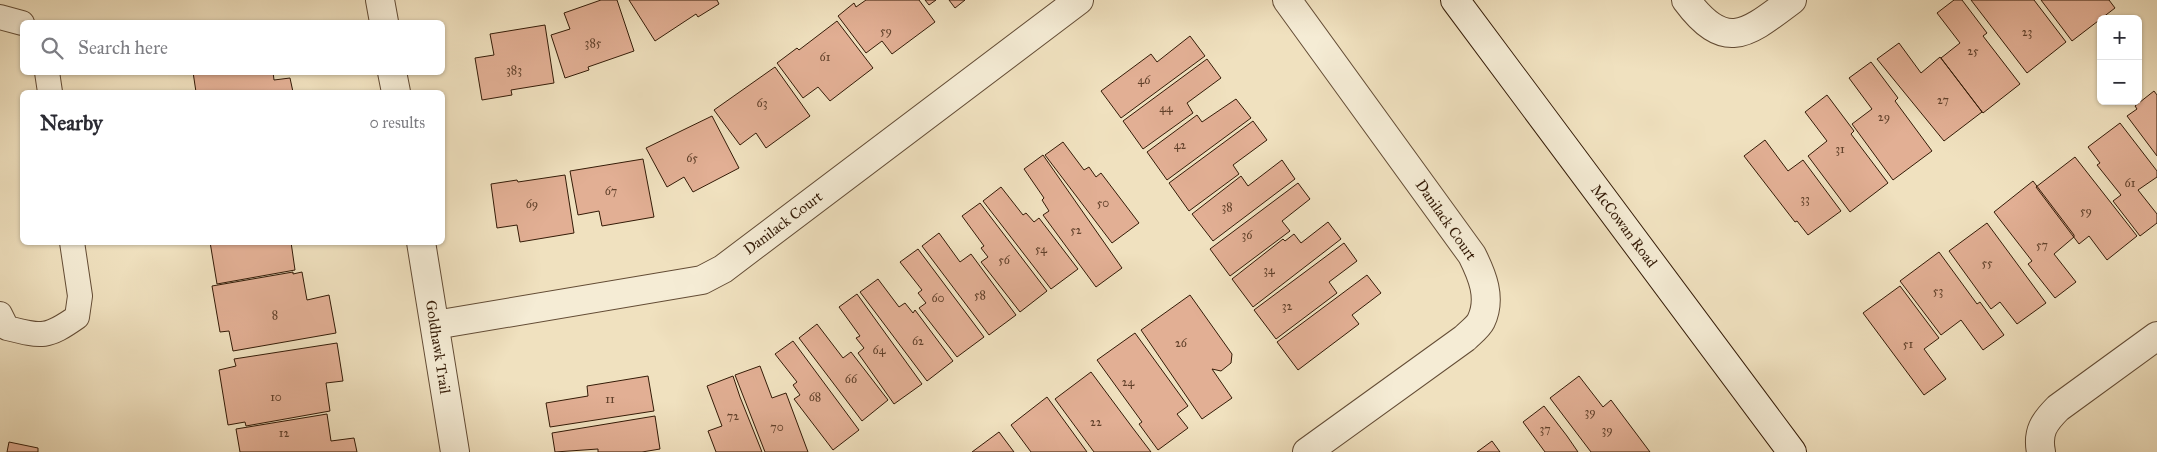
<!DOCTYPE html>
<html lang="en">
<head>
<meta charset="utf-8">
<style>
  body { margin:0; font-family:"IM FELL Great Primer",serif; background:#f7f7f7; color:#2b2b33 }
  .controls { position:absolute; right:15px; top:15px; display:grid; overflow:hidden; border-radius:8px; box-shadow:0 1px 4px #0004 }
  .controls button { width:45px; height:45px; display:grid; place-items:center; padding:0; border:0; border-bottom:1px solid #e1e1e2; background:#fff; color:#2b2b33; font:25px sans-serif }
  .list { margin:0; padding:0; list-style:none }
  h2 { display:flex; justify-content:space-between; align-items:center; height:65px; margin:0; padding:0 20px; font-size:21px }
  h2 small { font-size:16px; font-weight:400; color:#7c7c81 }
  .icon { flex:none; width:28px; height:28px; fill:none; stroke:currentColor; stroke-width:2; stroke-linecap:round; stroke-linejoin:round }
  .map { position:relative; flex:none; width:2157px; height:452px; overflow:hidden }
  .search { position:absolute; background:#fff; box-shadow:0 1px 4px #0004; left:20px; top:20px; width:425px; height:55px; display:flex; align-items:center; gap:12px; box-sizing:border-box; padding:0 18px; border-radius:8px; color:#7c7c81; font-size:19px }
  .panel { position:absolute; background:#fff; box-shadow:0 1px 4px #0004; left:20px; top:90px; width:425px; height:155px; border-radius:8px }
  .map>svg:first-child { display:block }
  .building { fill:#e2af94; stroke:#341b07 }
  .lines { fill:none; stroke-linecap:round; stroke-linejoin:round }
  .service-casing { stroke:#634c35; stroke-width:26 }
  .minor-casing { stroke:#634c35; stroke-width:30 }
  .tertiary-casing { stroke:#634c35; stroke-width:30 }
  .secondary-casing { stroke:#341b07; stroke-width:30 }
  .service { stroke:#f5ecd5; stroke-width:24 }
  .minor { stroke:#f5ecd5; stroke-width:28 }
  .tertiary { stroke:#f5ecd5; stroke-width:28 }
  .secondary { stroke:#f5ecd5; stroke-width:28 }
  .labels { text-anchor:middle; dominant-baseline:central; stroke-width:5; stroke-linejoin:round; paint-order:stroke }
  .number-label { font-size:12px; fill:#60402a }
  .street-label { font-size:15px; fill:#341b07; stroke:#f5ecd5 }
</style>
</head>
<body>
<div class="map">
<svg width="2157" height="452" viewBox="0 0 2157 452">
  <rect width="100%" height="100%" fill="#f0e1bf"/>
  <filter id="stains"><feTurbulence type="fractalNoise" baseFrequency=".004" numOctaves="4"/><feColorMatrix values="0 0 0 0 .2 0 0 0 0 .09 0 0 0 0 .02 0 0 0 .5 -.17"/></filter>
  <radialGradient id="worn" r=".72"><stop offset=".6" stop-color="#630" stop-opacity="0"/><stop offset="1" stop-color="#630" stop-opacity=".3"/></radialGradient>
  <path class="building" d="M601,0H617L634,51L588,67L589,70L565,78L551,35L570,29L564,13Z
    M629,0H717L719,4L698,17L696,14L655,41Z
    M866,0H919L935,22L892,54L882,41L866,53L838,16L854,3L856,7Z
    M925,0H936L929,5Z
    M949,0H965L955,8Z
    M1954,0H1962L1987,33L1983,36L2020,84L1983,113L1941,58L1960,43L1937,13Z
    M1971,0H2034L2066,42L2027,73Z
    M2041,0H2109L2115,8L2072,41Z
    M837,21L873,68L830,101L818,87L803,98L777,63L797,48L799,50Z
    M545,25L554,83L511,90L512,95L482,100L475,58L494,55L490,34Z
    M1190,36L1205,56L1121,118L1101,91L1151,54L1157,62Z
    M1899,43L1921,73L1940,57L1982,112L1944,141L1877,59Z
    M1207,59L1221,78L1187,103L1193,113L1143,149L1123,121Z
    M1871,62L1898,98L1895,101L1932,151L1893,180L1852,124L1872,109L1849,78Z
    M775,67L810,116L766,148L756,133L740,145L714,110Z
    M193,72H273L274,80L290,78L293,92H196Z
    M2154,91L2157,95V156L2127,116L2137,109L2135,106Z
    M1827,95L1854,131L1851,134L1888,183L1850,212L1808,156L1827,141L1805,112Z
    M1236,99L1251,118L1167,180L1147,152L1197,115L1202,122Z
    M712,116L739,168L693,192L684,177L667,187L646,148Z
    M1253,121L1267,140L1233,165L1239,174L1189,211L1169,183Z
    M2120,123L2157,171V177L2138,190L2157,214V223L2140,236L2113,201L2121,195L2097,165L2100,163L2088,147Z
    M1765,140L1788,171L1803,160L1841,211L1808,235L1797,221L1795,222L1744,156Z
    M1063,142L1084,170L1089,167L1096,177L1101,173L1139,223L1112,243L1045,155Z
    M1043,155L1122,268L1096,287L1043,215L1049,211L1042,200L1044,198L1024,169Z
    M2075,157L2137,236L2107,260L2089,236L2079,244L2036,187Z
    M643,159L654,217L602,226L599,211L578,215L570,171Z
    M1282,160L1295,179L1213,241L1192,214L1241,176L1248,186Z
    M565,175L574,233L520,242L517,225L497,228L491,184L517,180L518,182Z
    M2033,181L2074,235V237L2054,254L2076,282L2055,298L2028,264L2032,261L1994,212Z
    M1298,183L1310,199L1282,221L1290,231L1230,276L1210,249Z
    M1001,187L1023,215L1026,213L1034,222L1039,218L1078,269L1051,289L983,201Z
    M980,203L1047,291L1020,312L981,262L988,257L981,248L984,246L962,216Z
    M1328,222L1341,239L1253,307L1232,279L1283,239L1285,241L1294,234L1301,243Z
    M1987,223L2046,303L2017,324L2000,302L1991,309L1949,251Z
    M939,233L960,262L971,254L1016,315L989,335L922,246Z
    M210,242H291L295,270L217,284Z
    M1344,243L1357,261L1329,282L1337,293L1276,339L1254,310Z
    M918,249L984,337L957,357L919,308L926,303L918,293L922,290L900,262Z
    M1939,252L1977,304L1980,302L2004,335L1983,350L1961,320L1941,335L1900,281Z
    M293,272V274L302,272L307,300L329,295L336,333L233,351L229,331L220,332L212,286Z
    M1367,275L1381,293L1352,315L1359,324L1298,370L1277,342Z
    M878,279L899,307L905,303L913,313L915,310L953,361L927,381L860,292Z
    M1900,286L1939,338L1924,349L1946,379L1924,395L1863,313Z
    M857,294L922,384L894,404L858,353L864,348L856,338L860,336L839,307Z
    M1190,295L1232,354L1231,363L1221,371L1212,369L1232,398L1202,419L1141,330Z
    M817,324L843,358L851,352L888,400L862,421L799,338Z
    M1135,333L1188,406L1177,414L1188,428L1158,450L1139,424L1142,422L1097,360Z
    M793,341L859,430L833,450L794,399L800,395L793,385L797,382L775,354Z
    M337,343L343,381L326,383L330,411L246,426L245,422L228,425L219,370L236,366L234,359Z
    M760,366L772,398L786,393L808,452H765L735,375Z
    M1091,372L1132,427L1151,452H1094L1055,399Z
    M648,376L654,411L550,427L546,403L588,396L587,386Z
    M733,376L740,397L762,452H716L708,431L722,426L707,386Z
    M1579,376L1603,407L1611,400L1650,452H1591L1550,398Z
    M1047,397L1087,452H1031L1011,425Z
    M1544,406L1567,436L1578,452H1545L1523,422Z
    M327,414L331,441L354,438L357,452H240L236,429Z
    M655,416L660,449L642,452H598V449L555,452L552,433Z
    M999,432L1014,452H972Z
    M1492,441L1500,452H1477Z
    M9,442L38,448V452H7Z"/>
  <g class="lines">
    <defs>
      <path id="service" d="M0,17L22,23
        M47,72L50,92
        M0,314L7,328C43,337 47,338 77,317L80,296L72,242"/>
      <path id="minor" d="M1287,0L1472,255C1482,275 1492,298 1481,321C1478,327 1470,333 1465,338L1307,452
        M1686,0C1726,54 1748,33 1792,0
        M435,325L702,280L723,269L1079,0
        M2041,452C2037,432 2044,422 2058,408L2157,336"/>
      <path id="tertiary" d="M380,0L384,22
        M392,72L396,92
        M421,242L455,452"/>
      <path id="secondary" d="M1455,0L1792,452"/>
    </defs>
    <use href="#service" class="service-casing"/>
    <use href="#minor" class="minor-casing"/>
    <use href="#tertiary" class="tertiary-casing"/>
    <use href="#secondary" class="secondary-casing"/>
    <use href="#service" class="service"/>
    <use href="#minor" class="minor"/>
    <use href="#tertiary" class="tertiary"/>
    <use href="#secondary" class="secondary"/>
  </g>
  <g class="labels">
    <g class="number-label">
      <text x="886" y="31">59</text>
      <text x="2027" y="32">23</text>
      <text x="593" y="43">385</text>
      <text x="1973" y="51">25</text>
      <text x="825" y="57">61</text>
      <text x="514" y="70">383</text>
      <text x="1144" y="80">46</text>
      <text x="1943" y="100">27</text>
      <text x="762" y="103">63</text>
      <text x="1166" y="108">44</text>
      <text x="1884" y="117">29</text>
      <text x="1180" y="145">42</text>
      <text x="1840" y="149">31</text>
      <text x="692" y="158">65</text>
      <text x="2130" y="183">61</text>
      <text x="611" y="191">67</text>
      <text x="1805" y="199">33</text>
      <text x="1103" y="203">50</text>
      <text x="532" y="204">69</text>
      <text x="1227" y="207">38</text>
      <text x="2086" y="211">59</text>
      <text x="1076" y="230">52</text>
      <text x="1247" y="235">36</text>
      <text x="2042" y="245">57</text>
      <text x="1041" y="249">54</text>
      <text x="1004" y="260">56</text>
      <text x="1987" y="263">55</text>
      <text x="1269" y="270">34</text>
      <text x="1938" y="291">53</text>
      <text x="980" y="295">58</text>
      <text x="938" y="298">60</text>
      <text x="1287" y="306">32</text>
      <text x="275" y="315">8</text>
      <text x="918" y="341">62</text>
      <text x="1181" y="343">26</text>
      <text x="1908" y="344">51</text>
      <text x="879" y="350">64</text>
      <text x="851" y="379">66</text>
      <text x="1128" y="382">24</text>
      <text x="276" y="397">10</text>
      <text x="815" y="397">68</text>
      <text x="610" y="399">11</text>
      <text x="1590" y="412">39</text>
      <text x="733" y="416">72</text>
      <text x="1096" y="422">22</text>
      <text x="777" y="427">70</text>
      <text x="1545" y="429">37</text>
      <text x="1607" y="430">39</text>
      <text x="284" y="433">12</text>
    </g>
    <g class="street-label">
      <text transform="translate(1446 220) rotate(55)">Danilack Court</text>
      <text transform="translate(783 223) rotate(-37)">Danilack Court</text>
      <text transform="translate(1624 226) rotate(53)">McCowan Road</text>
      <text transform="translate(438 347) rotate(81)">Goldhawk Trail</text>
    </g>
  </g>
  <rect width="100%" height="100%" filter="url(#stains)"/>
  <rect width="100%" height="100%" fill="url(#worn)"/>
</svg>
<div class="controls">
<button>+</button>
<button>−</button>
</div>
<div class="search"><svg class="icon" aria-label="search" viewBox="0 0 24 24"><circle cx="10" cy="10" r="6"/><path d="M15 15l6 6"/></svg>Search here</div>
<section class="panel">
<h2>Nearby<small>0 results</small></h2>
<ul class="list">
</ul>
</section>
</div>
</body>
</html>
